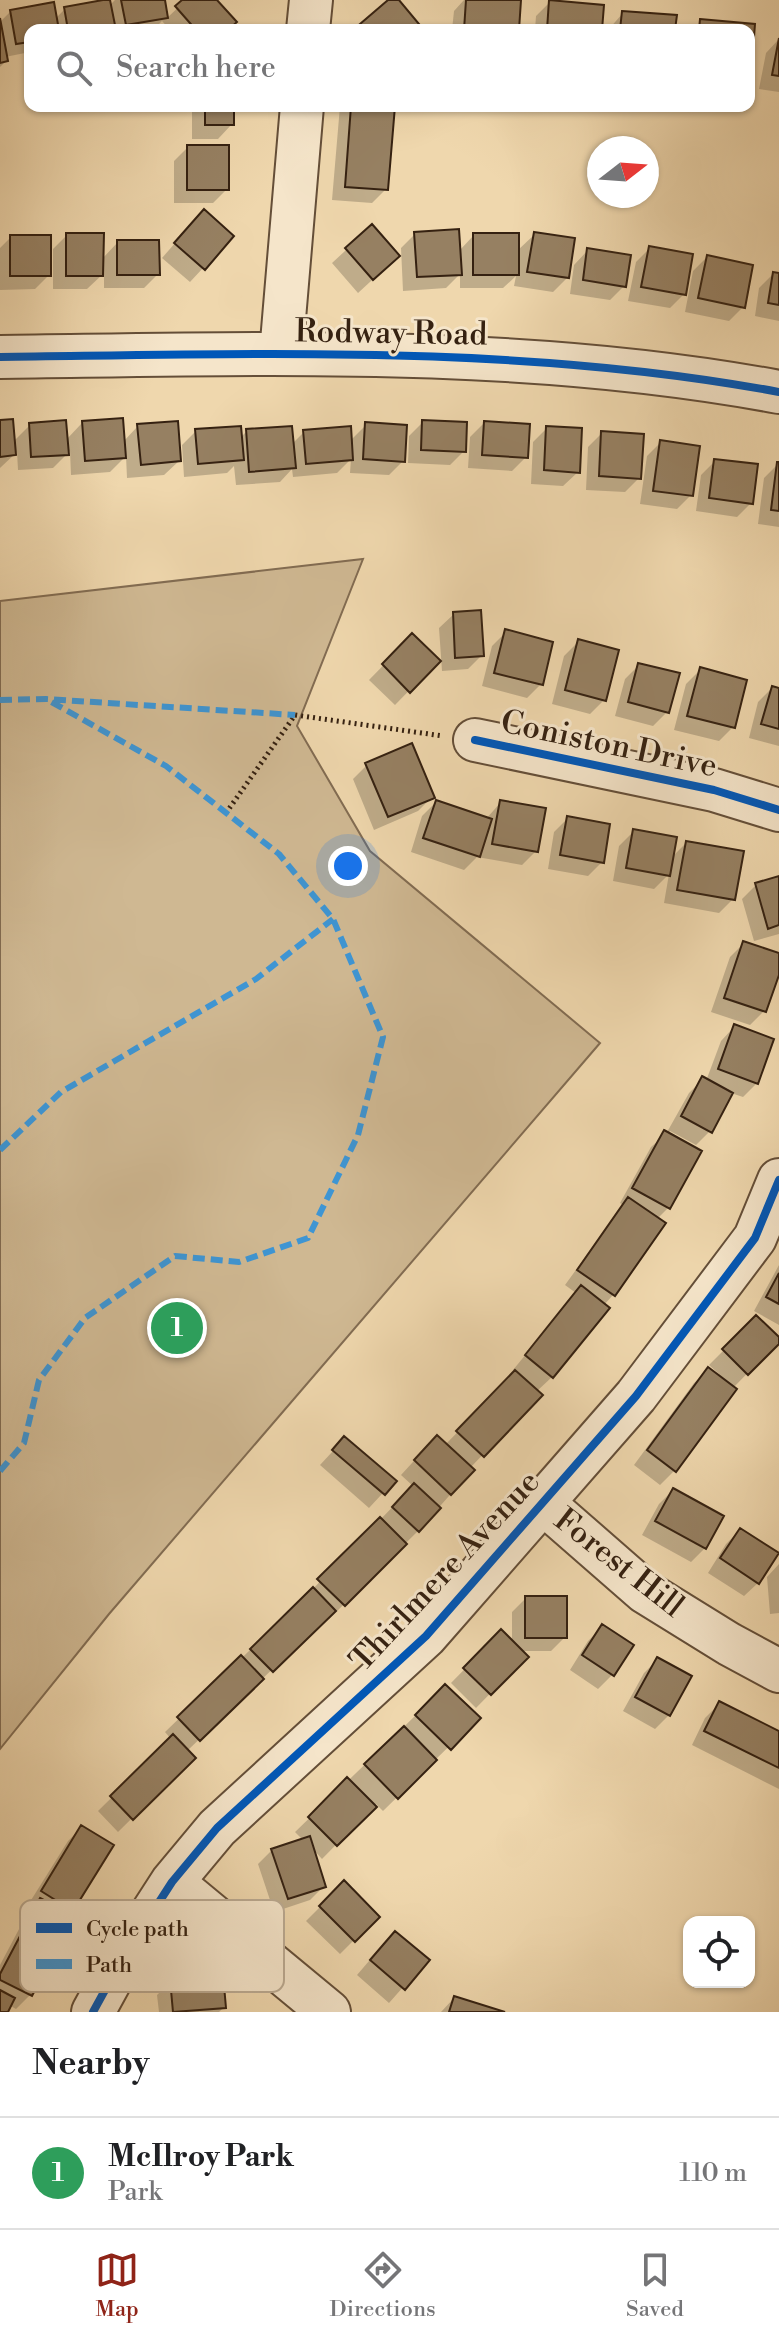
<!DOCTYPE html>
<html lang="en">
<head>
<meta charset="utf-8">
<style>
  body { margin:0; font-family:"Libre Bodoni",serif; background:#f6f6f6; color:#202124 }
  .controls { position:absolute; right:24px; bottom:24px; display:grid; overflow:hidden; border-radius:16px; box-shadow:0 2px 6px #0004 }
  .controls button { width:72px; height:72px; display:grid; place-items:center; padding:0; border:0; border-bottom:2px solid #e0e0e0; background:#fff; color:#202124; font:40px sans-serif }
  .compass { position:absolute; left:587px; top:136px; width:72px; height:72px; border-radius:50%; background:#fff; box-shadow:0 2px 6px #0004; rotate:73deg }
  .you { position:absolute; left:348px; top:866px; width:28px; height:28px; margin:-20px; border:6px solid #fff; border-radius:50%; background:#1a73e8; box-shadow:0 0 0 12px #1a73e833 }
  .badge { display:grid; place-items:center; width:52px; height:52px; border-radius:50%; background:#8f2418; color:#fff; font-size:26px; font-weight:700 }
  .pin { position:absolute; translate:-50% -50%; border:4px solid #fff; box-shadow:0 2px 8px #0006 }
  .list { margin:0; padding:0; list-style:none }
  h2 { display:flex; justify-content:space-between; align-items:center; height:104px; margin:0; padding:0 32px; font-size:34px }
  h2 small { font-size:26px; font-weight:400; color:#757577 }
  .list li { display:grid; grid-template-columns:52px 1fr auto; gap:24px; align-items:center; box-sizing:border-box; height:112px; padding:0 32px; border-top:2px solid #e0e0e0 }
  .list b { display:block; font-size:30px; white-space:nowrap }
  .list p { margin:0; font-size:26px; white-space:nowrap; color:#757577 }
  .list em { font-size:26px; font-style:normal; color:#757577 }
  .icon { flex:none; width:44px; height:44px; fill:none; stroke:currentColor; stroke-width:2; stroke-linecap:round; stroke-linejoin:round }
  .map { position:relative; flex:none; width:779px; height:2012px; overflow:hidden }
  .search { position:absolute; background:#fff; box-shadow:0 2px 6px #0004; left:24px; right:24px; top:24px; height:88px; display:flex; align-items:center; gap:20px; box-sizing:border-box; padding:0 28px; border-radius:16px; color:#757577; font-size:30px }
  .sheet { height:216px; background:#fff }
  nav { display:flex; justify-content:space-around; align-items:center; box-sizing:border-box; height:112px; border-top:2px solid #e0e0e0; background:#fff; font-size:22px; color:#757577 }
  nav a { display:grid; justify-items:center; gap:4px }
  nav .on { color:#8f2418 }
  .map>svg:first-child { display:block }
  .green { fill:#cfb892; stroke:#826c52; stroke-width:2 }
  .shadow { fill:#0003 }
  .building { fill:#968062; stroke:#352111; stroke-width:2 }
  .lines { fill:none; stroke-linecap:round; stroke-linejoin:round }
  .minor-casing { stroke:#644e38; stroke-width:46 }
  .path { stroke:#352111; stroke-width:5; stroke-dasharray:2 4; stroke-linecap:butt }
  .minor { stroke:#f5e5ca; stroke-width:42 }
  .quiet { stroke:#3e95d3; stroke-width:6; stroke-dasharray:12 6; stroke-linecap:butt }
  .cycleway-casing { stroke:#f5e5ca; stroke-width:13 }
  .cycleway { stroke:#0057b8; stroke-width:8 }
  .labels { text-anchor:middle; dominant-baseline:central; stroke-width:6; stroke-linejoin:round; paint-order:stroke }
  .street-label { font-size:32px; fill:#352111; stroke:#f5e5ca }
  .key { fill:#f5e5ca; stroke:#bbaa92; stroke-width:2 }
  .key-label { font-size:22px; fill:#352111 }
</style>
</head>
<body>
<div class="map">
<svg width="779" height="2012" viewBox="0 0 779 2012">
  <rect width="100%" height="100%" fill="#efd7ad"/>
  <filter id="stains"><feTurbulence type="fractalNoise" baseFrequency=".0025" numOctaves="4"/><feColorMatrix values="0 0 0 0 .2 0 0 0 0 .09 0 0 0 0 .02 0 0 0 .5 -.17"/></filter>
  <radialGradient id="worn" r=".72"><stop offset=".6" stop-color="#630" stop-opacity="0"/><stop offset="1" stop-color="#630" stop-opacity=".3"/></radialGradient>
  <path class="green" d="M363,559L297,726L370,851L600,1043L109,1614L0,1749V601Z"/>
  <path class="shadow" d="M115,0H163L166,19L186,0H215L226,30H170L162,21L153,30H30V52L5,57L6,61L0,67V22L11,11L55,19L65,9L109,6Z
    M464,0H509L517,30H452L454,11Z
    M550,2L600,30H535L536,16Z
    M623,13L673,30H608Z
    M779,39V92L759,89L766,53Z
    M192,106H232V124L218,139H192Z
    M340,106H393L386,189L372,203L332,200Z
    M188,147L227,189L213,203H174V161Z
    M190,226L203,268L190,282L162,258Z
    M371,227L383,270L358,293L332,263Z
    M415,234L459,251L474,235L517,251L535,234L567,278L553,292L514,286L516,276L503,288H460V274L446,288L403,291L401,248Z
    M67,235L102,259L118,242L158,274L144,288H104V273L87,289H53V249Z
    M11,237L49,275L35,289L0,290V248Z
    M650,248L684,294L670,308L628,301L636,262Z
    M588,250L624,286L610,300L570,294L574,265Z
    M707,257L743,307L729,321L685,312L693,271Z
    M773,274L779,275V321L755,316L759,288Z
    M0,422L13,442L30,425L66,440L82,423L123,442L138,426L179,461L164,475L127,478L126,456L110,472L71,475L70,451L53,468L18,470L17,452L0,468Z
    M423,422L464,451L450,465L408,463L409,436Z
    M484,423L526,457L512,471L468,468L470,437Z
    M366,425L403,461L389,475L350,473L351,459L337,473L293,477L292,469L280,482L236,485L234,466L227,473L184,477L182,445L196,431L240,438L247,431L292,444L304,432L350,441Z
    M547,428L578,472L563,486L531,484L533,442Z
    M602,433L639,478L625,492L586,490L588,447Z
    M661,442L691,495L677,509L640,504L647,456Z
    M715,461L751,503L737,517L696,511L701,475Z
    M778,464L779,527L758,524L764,478Z
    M454,614L482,655L468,669L442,671L439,628Z
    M506,632L541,684L527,698L482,686L492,646Z
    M412,636L438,661L395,705L369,680Z
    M578,642L604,700L590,714L552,704L564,656Z
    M639,665L667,712L653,726L615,716L625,679Z
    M700,670L733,727L719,741L674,730L686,684Z
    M772,688L779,690V746L749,738L758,702Z
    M367,765L432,797L418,811L374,830L353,779Z
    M436,802L486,819L501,802L536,851L522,865L477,857L464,870L411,852L422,816Z
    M568,818L602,862L588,876L548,869L554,832Z
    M633,832L671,858L686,843L733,899L719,913L664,903L669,874L654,889L613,881L619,846Z
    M779,878V934L754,941L742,899L756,885Z
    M744,943L779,955V969L764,1011L750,1025L711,1012L730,957Z
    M735,1026L757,1083L743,1097L731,1093L710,1131L696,1145L670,1131L668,1134L699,1152L668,1208L657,1219L613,1295L603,1306L552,1377L536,1392L540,1395L470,1468L472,1470L418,1531L329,1619L327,1617L187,1751L193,1758L118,1832L98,1811L171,1739L165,1732L306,1596L413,1486L401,1475L423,1451L445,1445L516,1372L513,1370L576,1293L565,1285L623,1205L620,1203L651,1147L666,1134L689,1093L703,1079L706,1081L721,1041Z
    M779,1265V1325L754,1311Z
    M756,1318L779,1341L733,1388L674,1471L660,1485L634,1465L694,1383L708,1370L717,1376L719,1374L709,1365Z
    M345,1438L394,1481L369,1508L320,1465Z
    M673,1490L705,1548L691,1562L642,1535L659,1504Z
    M740,1530L758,1583L744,1596L708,1573L726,1544Z
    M779,1564V1613L770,1614L767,1577Z
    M526,1598L565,1637L551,1651H520L526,1657L476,1708L451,1683L501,1632L512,1643V1612Z
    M602,1627L612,1675L598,1689L570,1670L588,1641Z
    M658,1659L669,1715L655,1729L623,1711L644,1673Z
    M445,1687L478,1718L383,1811L376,1804L322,1859L312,1848L324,1886L310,1900L274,1912L258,1864L272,1850L304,1841L295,1832Z
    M719,1704L779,1733V1789L692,1745L705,1718Z
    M82,1827L72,1910L67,1914L72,1916L30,1995L16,2009L9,2005L6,2012H0V1965L27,1914L33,1908L28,1905L68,1841Z
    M344,1883L377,1917L340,1954L306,1921Z
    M381,1947L427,1960L389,2003L357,1975Z
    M171,1981L224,2007L219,2012H159L157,1995Z
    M454,1998L499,2012H441Z"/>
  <path class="building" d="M103,0H110L116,30H68L64,7Z
    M121,0H165L168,18L126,25Z
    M182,0H217L237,22L228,30H196L175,6Z
    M388,0H399L424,30H353Z
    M466,0H521L519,30H464Z
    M549,0L604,5L602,30H547Z
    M54,2L59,30H30V42L16,44L10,10Z
    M622,11L677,15L675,30H620Z
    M0,18L8,61L0,63Z
    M700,19L755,24L752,63L749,62V30H699Z
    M779,38V76L772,75Z
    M205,106H234V125H205Z
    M351,106H395L388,190L345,187Z
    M187,145H229V190H187Z
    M204,209L234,236L205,270L174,243Z
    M372,224L400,256L373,280L345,248Z
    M459,229L462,275L417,277L414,232Z
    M534,232L575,238L569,278L527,272Z
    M66,233H104L103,276H66Z
    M473,233H519V275H473Z
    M10,235H51V276H10Z
    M117,240H159L160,275H117Z
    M649,246L693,254L686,295L641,287Z
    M587,248L631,255L626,287L583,280Z
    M707,255L753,265L745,308L698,298Z
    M773,272L779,273V305L768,303Z
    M123,418L126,458L85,461L82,421Z
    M13,419L16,455L0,457V420Z
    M66,420L69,455L31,457L29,423Z
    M422,420L467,422L466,452L421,450Z
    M178,421L181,461L141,465L137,424Z
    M484,421L530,424L528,458L482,455Z
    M365,422L407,425L405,462L363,459Z
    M241,426L244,460L198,464L195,429Z
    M292,426L296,468L249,472L246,429Z
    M351,426L353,460L306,464L303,430Z
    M546,426L582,428L580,473L544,470Z
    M601,431L644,434L641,479L599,476Z
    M660,440L700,446L693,496L653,491Z
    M714,459L758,464L753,504L709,498Z
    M777,462H779V511L771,510Z
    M481,610L484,656L455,658L453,612Z
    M505,629L553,642L543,685L494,673Z
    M412,633L441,661L410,693L382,664Z
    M578,639L619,650L606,701L565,690Z
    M638,663L680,673L669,713L628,702Z
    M700,667L747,680L735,728L687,716Z
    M772,686L779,688V729L761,724Z
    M412,743L435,798L388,817L365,763Z
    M436,800L492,819L480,857L423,838Z
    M500,800L546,808L538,852L492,844Z
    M567,816L610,824L604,863L560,855Z
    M633,829L677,837L670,876L626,868Z
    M686,841L744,851L735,900L677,890Z
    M779,876V925L768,929L755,883Z
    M743,941L779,953V975L766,1012L724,998Z
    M734,1024L774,1039L758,1084L718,1069Z
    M702,1076L733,1093L712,1133L681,1116Z
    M664,1130L702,1151L670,1209L632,1188Z
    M628,1197L666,1223L615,1296L577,1270Z
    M779,1273V1304L766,1297Z
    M581,1285L610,1308L553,1378L525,1355Z
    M756,1315L779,1337V1344L748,1375L722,1349Z
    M708,1367L737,1389L676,1472L647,1450Z
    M515,1370L543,1395L484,1457L456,1431Z
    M437,1435L475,1470L451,1495L414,1460Z
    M344,1436L397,1481L385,1495L332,1450Z
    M414,1483L441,1508L419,1532L392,1507Z
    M673,1488L724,1516L706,1549L655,1521Z
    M380,1517L407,1544L345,1606L317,1579Z
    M740,1528L779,1553L759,1584L720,1558Z
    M313,1587L336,1611L273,1672L250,1649Z
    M525,1596H567V1638H525Z
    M602,1624L634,1645L614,1676L582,1655Z
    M501,1629L529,1657L491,1695L463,1668Z
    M241,1655L264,1679L200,1741L177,1717Z
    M657,1657L692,1676L670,1716L635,1697Z
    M445,1684L481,1718L451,1750L415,1715Z
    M719,1701L779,1731V1768L704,1731Z
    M404,1726L437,1760L398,1799L364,1764Z
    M173,1734L196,1758L133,1820L110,1796Z
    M347,1777L377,1807L337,1846L308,1817Z
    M81,1825L114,1845L73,1911L41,1891Z
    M310,1836L326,1887L288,1899L271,1849Z
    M344,1880L380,1917L355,1942L319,1906Z
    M40,1898L74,1916L32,1996L0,1980V1974Z
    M395,1931L430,1960L405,1990L370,1960Z
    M223,1974L226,2008L173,2012L170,1979Z
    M0,1990L15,1998L8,2012H0Z
    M454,1996L505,2012H449Z"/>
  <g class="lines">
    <defs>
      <path id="minor" d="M308,30L311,0
        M281,354L302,106
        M0,357C260,354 522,344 779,392
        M475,740L714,790L779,810
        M542,1502L645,1592L729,1644L779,1671
        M172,1882L329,2012
        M93,2012L121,1961L172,1882L217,1828L426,1636L636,1396L755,1238L779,1180"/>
    </defs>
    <use href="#minor" class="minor-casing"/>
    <path class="path" d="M226,813L295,715L443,736"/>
    <use href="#minor" class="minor"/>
    <path class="quiet" d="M0,700L46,699L295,715
      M0,1150L61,1092L256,979L333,919
      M0,1471L24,1443L39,1380L85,1318L175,1256L239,1262L308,1238L358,1135L383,1037L333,919L279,854L166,766L46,699"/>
    <defs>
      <path id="cycleway" d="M0,357C260,354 522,344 779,392
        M475,740L714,790L779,810
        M93,2012L121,1961L172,1882L217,1828L426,1636L636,1396L755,1238L779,1180"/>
    </defs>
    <use href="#cycleway" class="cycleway-casing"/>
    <use href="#cycleway" class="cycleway"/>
  </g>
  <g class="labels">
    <g class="street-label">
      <text transform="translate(391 333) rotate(1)">Rodway Road</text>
      <text transform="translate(609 744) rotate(12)">Coniston Drive</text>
      <text transform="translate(619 1563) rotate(38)">Forest Hill</text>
      <text transform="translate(445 1571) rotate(-47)">Thirlmere Avenue</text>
    </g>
  </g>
  <rect x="20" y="1900" width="264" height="92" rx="12" class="key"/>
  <rect x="36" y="1923" width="36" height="10" fill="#0057b8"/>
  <rect x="36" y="1959" width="36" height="10" fill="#3e95d3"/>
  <g class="key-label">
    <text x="86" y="1936">Cycle path</text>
    <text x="86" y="1972">Path</text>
  </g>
  <rect width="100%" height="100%" filter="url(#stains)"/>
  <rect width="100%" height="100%" fill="url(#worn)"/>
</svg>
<div class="controls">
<button><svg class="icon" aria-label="locate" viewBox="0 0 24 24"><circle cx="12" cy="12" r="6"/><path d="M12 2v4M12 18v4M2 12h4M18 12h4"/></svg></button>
</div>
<svg class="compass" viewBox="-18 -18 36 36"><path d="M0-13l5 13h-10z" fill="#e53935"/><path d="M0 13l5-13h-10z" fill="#757577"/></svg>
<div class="you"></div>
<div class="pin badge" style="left:177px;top:1328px;background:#2e9e5b">1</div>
<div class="search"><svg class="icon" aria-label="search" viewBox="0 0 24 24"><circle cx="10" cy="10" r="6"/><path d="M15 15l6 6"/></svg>Search here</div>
</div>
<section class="sheet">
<h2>Nearby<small></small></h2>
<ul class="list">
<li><span class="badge" style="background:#2e9e5b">1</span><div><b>McIlroy Park</b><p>Park</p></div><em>110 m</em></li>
</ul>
</section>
<nav>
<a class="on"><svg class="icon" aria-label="map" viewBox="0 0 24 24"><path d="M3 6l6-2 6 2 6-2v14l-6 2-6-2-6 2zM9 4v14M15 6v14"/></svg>Map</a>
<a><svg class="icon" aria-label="directions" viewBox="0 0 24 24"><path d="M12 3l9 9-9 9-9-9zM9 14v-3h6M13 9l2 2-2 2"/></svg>Directions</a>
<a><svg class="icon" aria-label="saved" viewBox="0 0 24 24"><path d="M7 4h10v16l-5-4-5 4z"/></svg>Saved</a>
</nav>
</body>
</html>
